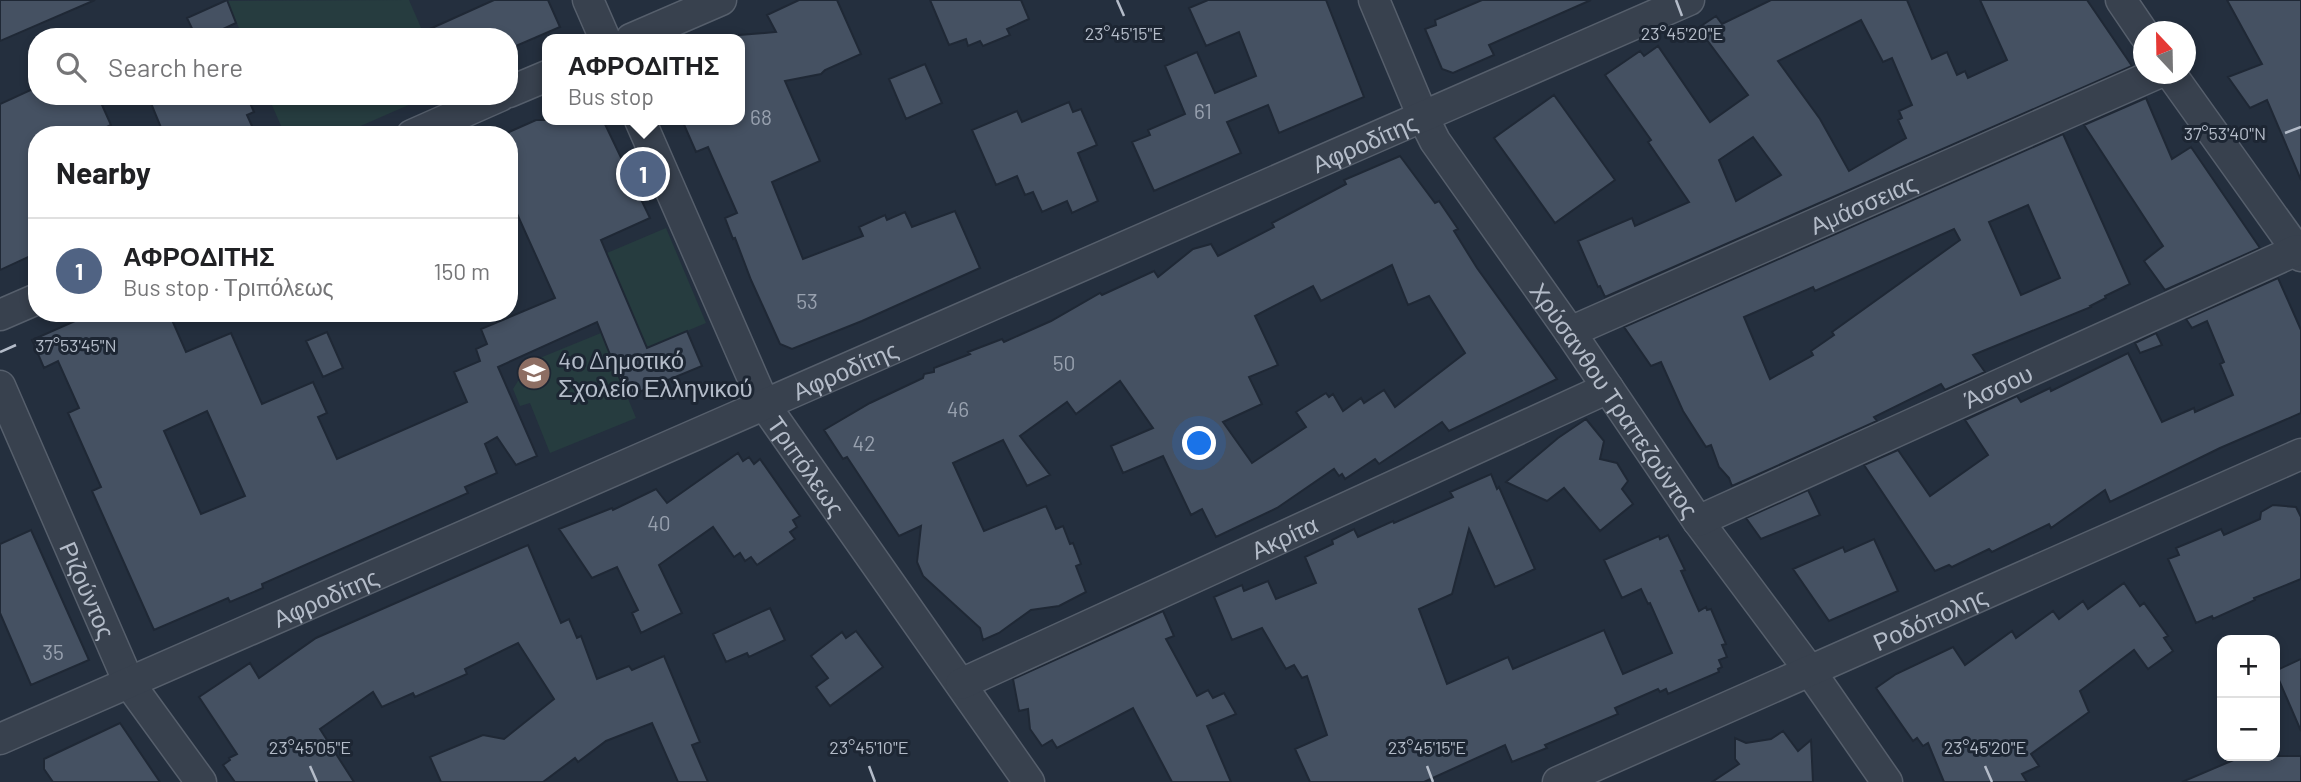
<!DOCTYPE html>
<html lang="en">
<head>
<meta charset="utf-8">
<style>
  body { margin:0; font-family:Barlow,sans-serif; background:#f2f2f2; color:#202124 }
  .controls { position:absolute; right:21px; bottom:21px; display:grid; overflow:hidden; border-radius:14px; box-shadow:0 4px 10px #0003 }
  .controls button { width:63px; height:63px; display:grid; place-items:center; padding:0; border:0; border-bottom:2px solid #e0e0e0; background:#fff; color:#202124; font:35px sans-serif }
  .compass { position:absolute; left:2133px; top:21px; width:63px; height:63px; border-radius:50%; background:#fff; box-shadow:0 4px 10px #0003; rotate:338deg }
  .you { position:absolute; left:1200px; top:444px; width:24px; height:24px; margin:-18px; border:5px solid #fff; border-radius:50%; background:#1a73e8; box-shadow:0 0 0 10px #1a73e833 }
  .badge { display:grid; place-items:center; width:46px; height:46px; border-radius:50%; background:#506383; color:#fff; font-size:23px; font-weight:700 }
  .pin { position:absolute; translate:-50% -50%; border:4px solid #fff; box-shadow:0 2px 7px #0006 }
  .popup { position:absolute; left:542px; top:34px; width:203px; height:91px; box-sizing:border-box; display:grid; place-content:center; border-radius:14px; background:#fff; filter:drop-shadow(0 2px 5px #0005); font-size:23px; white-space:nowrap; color:#757577 }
  .popup b { font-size:26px; color:#202124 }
  .popup::after { content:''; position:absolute; left:50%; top:100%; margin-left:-14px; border:14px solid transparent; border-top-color:#fff }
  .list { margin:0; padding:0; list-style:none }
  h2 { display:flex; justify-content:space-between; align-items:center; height:91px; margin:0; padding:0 28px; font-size:30px }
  h2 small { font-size:23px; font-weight:400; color:#757577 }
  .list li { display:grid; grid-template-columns:46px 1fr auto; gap:21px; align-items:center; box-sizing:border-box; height:105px; padding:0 28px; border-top:2px solid #e0e0e0 }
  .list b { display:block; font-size:26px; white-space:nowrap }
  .list p { margin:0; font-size:23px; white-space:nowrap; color:#757577 }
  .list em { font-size:23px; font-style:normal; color:#757577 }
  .icon { flex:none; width:38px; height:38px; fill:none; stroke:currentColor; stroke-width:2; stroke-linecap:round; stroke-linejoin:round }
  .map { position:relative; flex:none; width:2301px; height:782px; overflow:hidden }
  .search { position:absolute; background:#fff; box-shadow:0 4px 10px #0003; left:28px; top:28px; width:490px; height:77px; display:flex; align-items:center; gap:18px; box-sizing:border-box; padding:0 24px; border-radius:28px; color:#757577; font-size:26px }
  .panel { position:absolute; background:#fff; box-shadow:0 4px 10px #0003; left:28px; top:126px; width:490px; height:196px; border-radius:28px }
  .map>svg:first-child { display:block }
  .green { fill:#263c3f }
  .building { fill:#455162; stroke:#1f2835; stroke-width:2; fill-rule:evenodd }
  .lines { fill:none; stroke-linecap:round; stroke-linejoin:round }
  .minor-casing { stroke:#565f6c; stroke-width:33 }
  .minor { stroke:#38414e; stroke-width:30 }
  .ticks { fill:none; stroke:#b4bcc9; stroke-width:2.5 }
  .labels { text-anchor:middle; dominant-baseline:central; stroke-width:6; stroke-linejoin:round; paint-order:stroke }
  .number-label { font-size:21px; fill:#98a1af }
  .street-label { font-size:24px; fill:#b4bcc9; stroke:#1d2633 }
  .poi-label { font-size:24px; fill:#b4bcc9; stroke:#1d2633; text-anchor:start }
  .ticks-label { font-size:18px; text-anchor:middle; fill:#b4bcc9; stroke:#1d2633; stroke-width:6; stroke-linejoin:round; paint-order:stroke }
</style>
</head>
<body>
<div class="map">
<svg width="2301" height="782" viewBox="0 0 2301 782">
  <rect width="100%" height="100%" fill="#242f3e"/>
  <path class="green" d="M409,0L425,37H243L227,1Z
    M268,96H429L340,135H285Z
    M666,228L706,323L646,348L607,253Z
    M601,333L636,418L550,453L530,403L520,406L513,389L530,362Z"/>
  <path class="building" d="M0,0H95L0,41Z
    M227,0L236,23L206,37H196L187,18Z
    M494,0H548L560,27L509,49V37H412Z
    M799,0H837L861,54L825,70L821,74L785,81L820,161L772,182L803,259L863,236L859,227L885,215L887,220L905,212L912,227L955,211L980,268L862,321L792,349L780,344L751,280L735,238L733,239L725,218L737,213L708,147L696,152L682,120H739V35L776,32L767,15Z
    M930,0H1021L1029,19L1007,29L1010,35L983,46L980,41L968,46L966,39L949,45Z
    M1208,0H1326L1364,97L1279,133L1268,105L1227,122L1241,153L1154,191L1132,142L1150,135L1148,130L1185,114L1165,66L1197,52L1215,93L1256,76L1239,32L1206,46L1189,8Z
    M1482,0H1591L1489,45L1494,55L1453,73L1442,69L1425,29L1436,25L1435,20Z
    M1771,0H1907L1932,59L1947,52L1957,75L1965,71L1968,78L2007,60L1980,0H2087L2132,66L1605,297L1600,286L1598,287L1578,241L1632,218L1635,226L1689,202L1648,142L1651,140L1605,75L1640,51L1644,56L1658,46L1710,122L1748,95L1698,28L1716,16L1722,24ZM1861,20L1883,62L1892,58L1912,105L1899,111L1902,118L1898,120L1906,138L1849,171L1820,119L1778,61ZM1753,137L1781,175L1736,201L1719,160Z
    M2227,0H2301V180L2267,100L2250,108L2228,77L2262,64Z
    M925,64L942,103L906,119L889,79Z
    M37,87V96H98L111,125L90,135H37V253L0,270V104Z
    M1554,95L1615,180L1555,223L1494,138Z
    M148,96H247L254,112L247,115L256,135H164Z
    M2146,98L2172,159L2191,147L2260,248L2165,290L2144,261L2163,246L2084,125Z
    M1069,102L1073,112L1081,109L1097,145L1078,153L1098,201L1072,213L1067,201L1042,212L1033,192L1025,195L1017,176L996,185L972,130L1017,111L1022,122Z
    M536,120H603L650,218L601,240L647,348L687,331L702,366L627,397L597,322L498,367L537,456L516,465L497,437L485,444L497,473L465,487L468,493L262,584L263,588L230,602L228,598L154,630L92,491L101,487L68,413L79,408L58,361L44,368L32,340L93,313H169L186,352L231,333L262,404L313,382L327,413L318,417L337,459L467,402L454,372L480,361L476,349L487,344L481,329L555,298L509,196V132ZM207,411L245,496L201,514L164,431Z
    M2063,134L2130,284L2105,296L2106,298L2090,306L2091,307L1973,355L1985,372L1945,390L1941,384L1874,417L1877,421L1732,486L1729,478L1719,467L1711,445L1706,447L1683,411L1661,362L1651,366L1624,327ZM2028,205L2060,278L2021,295L1989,222ZM1954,229L1960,240L1832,332L1834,335L1811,351L1813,355L1770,379L1744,317L1813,287L1815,291Z
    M1400,156L1435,203L1439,201L1458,229L1454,231L1477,268L1557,379L1449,431L1442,422L1379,464L1375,459L1345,479L1342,474L1339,476L1334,469L1277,508L1216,537L1202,509L1191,515L1163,456L1123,473L1111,446L1153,428L1120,381L1076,414L1067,402L1020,436L1050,475L1027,486L1003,440L953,463L984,531L1046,506L1056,529L1063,526L1070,544L1073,543L1081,564L1076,566L1086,592L1059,606L1031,610L999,633L983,640L980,628L923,576L917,562L921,526L899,536L847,457L843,459L824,430L870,403L923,378L924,374L934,372V368L970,354L968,352L1002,339L1004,342L1051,321L1100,293L1102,295L1154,271L1158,277L1193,249L1211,244L1218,256L1274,227L1272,223L1346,184L1344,180ZM1392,265L1408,305L1429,296L1465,353L1395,407L1384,390L1364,403L1361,398L1343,411L1333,394L1329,397L1326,393L1296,412L1306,427L1252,463L1223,422L1262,404L1249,377L1278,365L1255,316L1313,286L1321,301Z
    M2278,278L2301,330V413L2220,448L2110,502L2105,490L2051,528L2049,524L1992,552L1989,549L1952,567L1949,565L1935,571L1864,465L1898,450L1930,496L1988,455L1965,420L2017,396L2021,402L2050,388L2051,391L2128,353L2162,422L2194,408L2195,412L2233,395L2220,364L2224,362L2207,321L2192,328L2186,319Z
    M327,332L343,368L323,377L306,341Z
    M2156,333L2162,345L2140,353L2135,343Z
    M1586,419L1604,441L1600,459L1617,463L1628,481L1622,489L1633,504L1600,531L1564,488L1547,501L1506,482L1558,438Z
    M738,453L743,461L749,457L754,464L760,459L800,516L793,520L797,527L790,532L795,539L757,565L751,557L745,561L740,553L734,557L713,527L659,565L682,613L641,633L632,613L638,610L617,567L592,578L559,529L612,508L613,510L656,489L667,503Z
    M1491,474L1497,489L1499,487L1535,569L1495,587L1469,529L1452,594L1419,609L1447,684L1508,657L1513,669L1604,630L1623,674L1672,653L1650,603L1648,604L1641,589L1622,598L1604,560L1659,536L1660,539L1668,535L1685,570L1681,571L1699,611L1706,607L1707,610L1711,609L1726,644L1722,645L1727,657L1719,660L1722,667L1718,669L1719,672L1668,694L1666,689L1660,692L1658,689L1615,708L1618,714L1545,745L1547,748L1512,762L1505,745L1424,782H1310L1295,749L1327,735L1307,676L1302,678L1294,665L1286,669L1262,628L1232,640L1214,597L1242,585L1244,591L1268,581L1276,599L1316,583L1305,557L1333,544L1332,540L1354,529L1358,537L1393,521L1394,523L1453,497L1450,492Z
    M1808,490L1820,515L1761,539L1746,518Z
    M2273,505L2296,507L2301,517V579L2254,598L2255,600L2213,619L2212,616L2196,623L2168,559L2179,555L2176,548L2200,538L2221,529L2224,535L2260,519L2261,512Z
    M31,530L89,660L31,685L0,613V544Z
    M1874,539L1898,591L1829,621L1793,569L1843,547L1845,552Z
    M528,545L561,623L569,619L577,638L581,636L597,679L629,666L632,670L664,656L700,742L692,745L708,782H678L652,723L606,741L578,762L575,758L543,782H441L430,757L483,735L504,739L554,699L518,643L465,669L467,674L415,697L413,693L382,707L373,692L320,729L354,782H235L223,765L230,760L229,758L237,754L199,697L250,663L259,678L316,638Z
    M2124,583L2140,606L2144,603L2168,636L2164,638L2173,651L2148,669L2134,650L2080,691L2089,712L2031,754L2039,766L2022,774L2027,782H1944L1928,743L1923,746L1917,738L1913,741L1876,688L1896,674L1953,647L1965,665L2012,631L2016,638L2053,611L2059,619L2083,601L2088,609Z
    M770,608L785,640L749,657L747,653L726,662L713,634Z
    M1163,611L1174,636L1166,639L1197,696L1208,690L1213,698L1224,693L1236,714L1207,726L1231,782H1172L1133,708L1057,748L1052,740L1042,746L1030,729L1028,709L1019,711L1013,679Z
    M856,631L883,667L830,706L816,687L828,678L811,656L842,632L846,638Z
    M2301,659V731L2275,671Z
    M120,723L160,782H53L44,769V759Z
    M1783,731L1798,751L1811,740L1813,782H1712L1739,764L1735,759V738L1746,743L1771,739Z
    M2243,756H2301V782H2182Z"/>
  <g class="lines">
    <defs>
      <g id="minor">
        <path d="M588,0L605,39"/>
        <path id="s1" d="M1374,0L1423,117L1435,141L1570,332L1698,521L1810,671L1887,782"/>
        <path d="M2121,0L2144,34"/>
        <path d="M631,39L721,0"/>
        <path d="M2171,74L2301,256"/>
        <path d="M509,92L547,76"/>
        <path id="s2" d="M640,120L764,404L1029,782"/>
        <path d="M412,135L500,96"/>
        <path d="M0,315L37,299"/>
        <path id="s3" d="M1570,332L2156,74"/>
        <path id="s4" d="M0,386L129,683L201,782"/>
        <path id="s5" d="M1698,521L2297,250"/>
        <path id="s6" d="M961,684L1608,388"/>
        <path id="s7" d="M0,739L1689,0"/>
        <path id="s8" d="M1558,782L2301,454"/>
      </g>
    </defs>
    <use href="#minor" class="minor-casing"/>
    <use href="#minor" class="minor"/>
  </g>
  <path class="ticks" d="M1117,0L1124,16M1676,0L1682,16M2285,133L2301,127M0,352L16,345M310,766L317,782M869,766L875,782M1427,766L1433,782M1985,766L1992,782"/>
  <defs>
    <symbol id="school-disc" viewBox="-11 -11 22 22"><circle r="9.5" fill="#8d6e63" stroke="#1d2633"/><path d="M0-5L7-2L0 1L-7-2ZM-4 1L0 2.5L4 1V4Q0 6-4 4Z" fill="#fff"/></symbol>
  </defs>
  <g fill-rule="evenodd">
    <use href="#school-disc" x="515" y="354" width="38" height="38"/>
  </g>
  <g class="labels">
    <g class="number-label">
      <text x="1203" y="110">61</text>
      <text x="761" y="116">68</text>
      <text x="807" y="300">53</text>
      <text x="1064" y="362">50</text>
      <text x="958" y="408">46</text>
      <text x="864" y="442">42</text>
      <text x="659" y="522">40</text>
      <text x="53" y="651">35</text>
    </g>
    <g class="street-label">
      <text stroke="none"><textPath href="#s7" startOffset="1489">Αφροδίτης</textPath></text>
      <text stroke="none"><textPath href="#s3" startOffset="320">Αμάσσειας</textPath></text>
      <text stroke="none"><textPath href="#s7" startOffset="922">Αφροδίτης</textPath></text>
      <text stroke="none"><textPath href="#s5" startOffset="329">Άσσου</textPath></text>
      <text stroke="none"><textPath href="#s1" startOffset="469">Χρύσανθου Τραπεζούντος</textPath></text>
      <text stroke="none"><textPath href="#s2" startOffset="385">Τριπόλεως</textPath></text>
      <text stroke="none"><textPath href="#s6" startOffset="355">Ακρίτα</textPath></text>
      <text stroke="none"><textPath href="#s4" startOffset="222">Ριζούντος</textPath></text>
      <text stroke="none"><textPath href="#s7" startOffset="355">Αφροδίτης</textPath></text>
      <text stroke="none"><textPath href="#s8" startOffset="406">Ροδόπολης</textPath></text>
    </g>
    <g class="poi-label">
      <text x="558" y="359">4ο Δημοτικό<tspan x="558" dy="28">Σχολείο Ελληνικού</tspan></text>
    </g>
  </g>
  <g class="ticks-label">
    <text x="1124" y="40">23°45'15"E</text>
    <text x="1682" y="40">23°45'20"E</text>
    <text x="2225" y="140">37°53'40"N</text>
    <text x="76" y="352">37°53'45"N</text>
    <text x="310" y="754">23°45'05"E</text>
    <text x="869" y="754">23°45'10"E</text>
    <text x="1427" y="754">23°45'15"E</text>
    <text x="1985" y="754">23°45'20"E</text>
  </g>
</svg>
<div class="controls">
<button>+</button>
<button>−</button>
</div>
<svg class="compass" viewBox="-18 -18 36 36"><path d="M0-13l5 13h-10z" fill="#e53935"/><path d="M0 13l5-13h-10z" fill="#757577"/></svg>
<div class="you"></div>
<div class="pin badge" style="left:643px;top:174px">1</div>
<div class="popup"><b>ΑΦΡΟΔΙΤΗΣ</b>Bus stop</div>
<div class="search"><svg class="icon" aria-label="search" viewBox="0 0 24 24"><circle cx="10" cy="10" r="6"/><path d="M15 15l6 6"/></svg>Search here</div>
<section class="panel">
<h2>Nearby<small></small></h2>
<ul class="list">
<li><span class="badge">1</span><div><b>ΑΦΡΟΔΙΤΗΣ</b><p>Bus stop · Τριπόλεως</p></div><em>150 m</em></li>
</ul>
</section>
</div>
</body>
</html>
